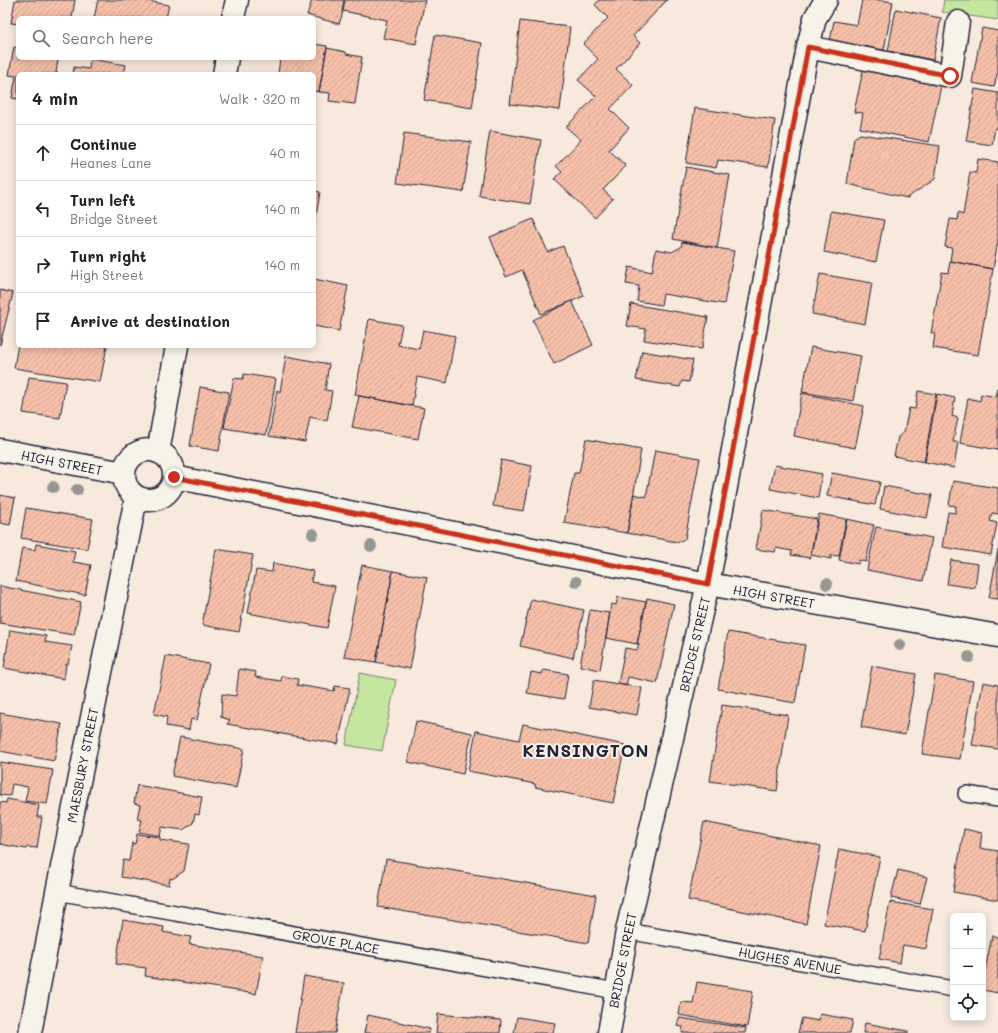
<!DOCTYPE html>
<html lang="en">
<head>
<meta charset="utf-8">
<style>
  body { margin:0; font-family:Mali,sans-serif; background:#f6f6f6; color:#222 }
  .controls { position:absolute; right:12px; bottom:12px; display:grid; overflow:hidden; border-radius:6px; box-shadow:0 2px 10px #0003 }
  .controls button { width:36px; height:36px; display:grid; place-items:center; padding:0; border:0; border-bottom:1px solid #e0e0e0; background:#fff; color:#222; font:20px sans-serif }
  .stop { position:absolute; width:12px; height:12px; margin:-9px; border:3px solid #c8321e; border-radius:50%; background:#fff }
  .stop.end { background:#c8321e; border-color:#fff; box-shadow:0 1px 4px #0008 }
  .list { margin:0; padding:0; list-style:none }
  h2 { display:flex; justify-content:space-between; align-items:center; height:52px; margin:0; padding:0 16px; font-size:17px }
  h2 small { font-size:13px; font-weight:400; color:#767676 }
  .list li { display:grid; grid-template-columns:26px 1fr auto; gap:12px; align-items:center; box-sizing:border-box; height:56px; padding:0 16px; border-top:1px solid #e0e0e0 }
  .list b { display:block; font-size:15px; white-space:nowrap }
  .list p { margin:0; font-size:13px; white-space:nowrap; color:#767676 }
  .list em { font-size:13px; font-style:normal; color:#767676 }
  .icon { flex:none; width:22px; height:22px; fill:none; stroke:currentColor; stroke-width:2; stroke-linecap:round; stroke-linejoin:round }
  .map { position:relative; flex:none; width:998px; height:1033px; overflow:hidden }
  .search { position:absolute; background:#fff; box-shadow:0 2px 10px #0003; left:16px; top:16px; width:300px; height:44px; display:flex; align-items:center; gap:10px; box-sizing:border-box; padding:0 14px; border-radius:6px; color:#767676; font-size:15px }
  .panel { position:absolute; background:#fff; box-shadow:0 2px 10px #0003; left:16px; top:72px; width:300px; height:276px; border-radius:6px }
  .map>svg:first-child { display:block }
  .park { fill:#c5e69f; stroke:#74846d }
  .building { fill:url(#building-hatch); stroke:#22223b }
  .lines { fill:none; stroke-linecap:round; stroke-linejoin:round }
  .lane-casing { stroke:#22223b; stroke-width:18 }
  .street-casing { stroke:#22223b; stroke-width:25 }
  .lane { stroke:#f7f3e8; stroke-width:15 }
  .street { stroke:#f7f3e8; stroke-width:22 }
  .tree { fill:#989691 }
  .route { stroke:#c8321e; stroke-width:5 }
  .labels { text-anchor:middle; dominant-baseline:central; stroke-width:4; stroke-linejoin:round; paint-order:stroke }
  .street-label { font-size:13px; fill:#22223b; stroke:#f7f3e8 }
  .district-label { font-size:17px; font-weight:bold; letter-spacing:1px; fill:#22223b; stroke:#f7f3e8 }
</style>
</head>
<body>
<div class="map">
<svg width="998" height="1033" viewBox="0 0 998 1033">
  <defs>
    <pattern id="building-hatch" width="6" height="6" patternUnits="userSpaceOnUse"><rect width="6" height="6" fill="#f6c0aa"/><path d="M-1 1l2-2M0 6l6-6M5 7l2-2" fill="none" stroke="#d3a593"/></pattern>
  </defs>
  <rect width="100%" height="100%" fill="#f7e9dc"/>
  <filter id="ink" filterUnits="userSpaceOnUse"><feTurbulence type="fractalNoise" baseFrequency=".025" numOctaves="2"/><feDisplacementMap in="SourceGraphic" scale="8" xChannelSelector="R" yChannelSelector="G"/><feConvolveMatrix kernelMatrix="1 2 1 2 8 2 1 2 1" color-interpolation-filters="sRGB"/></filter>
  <g filter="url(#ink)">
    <path class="park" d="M944,0H998V20L942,12Z
      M360,673L396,680L382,751L346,745Z"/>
    <path class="building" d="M15,0H75L72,18H18V24L11,23Z
      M98,0H142L169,5L166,18H94Z
      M312,0H344L342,12H343L339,24L307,15Z
      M345,0H425L416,44L383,38L387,20L343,11Z
      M599,0H667L633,36L640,43L616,69L633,85L610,109L629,128L609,150L626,166L603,190L613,199L595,218L554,179L562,172L556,166L581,140L566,127L596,96L578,80L598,59L583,44L608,18L595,5Z
      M862,0H881L893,2L884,50L830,41L834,21L857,25Z
      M896,9L941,18L933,60L888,51Z
      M520,21L570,27L560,110L510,104Z
      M982,28L998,31V74H997L994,87L972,83Z
      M435,35L482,43L472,108L424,100Z
      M314,44L327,46L319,92L314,91V74H278L280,58H314Z
      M14,47L18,48V58H45L58,60L56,73L63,74H18V99L12,98L16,76L9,75Z
      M327,48L346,52V54L362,57L355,104L329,101L330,93L319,92Z
      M90,59L126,65L124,74H73L74,67L89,69Z
      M864,66L942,81L929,142L860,128L863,113L854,112Z
      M975,89L998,93V128H995L992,145L966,141Z
      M695,108L775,120L768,167L718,160L716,168L686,163Z
      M490,131L541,140L530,204L479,196Z
      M404,133L471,142L463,192L397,183Z
      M860,134L940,146L935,179L907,198L847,184L854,138Z
      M978,159L998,162V241L993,269L950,261L952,248L945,247L950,219L957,220L958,213L963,215L970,172L976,173Z
      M686,167L730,175L717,248L673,239Z
      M314,191L320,192L314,229Z
      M831,211L884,220L876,262L824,252Z
      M533,219L548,252L563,246L584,296L541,314L522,270L506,277L490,237Z
      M682,242L734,251L724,304L663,294L661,305L637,301L639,286L626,284L629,267L652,272L656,249L672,252L681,247Z
      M950,261L993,269L978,355L933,348L935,333H931L942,272L948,273Z
      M820,274L872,283L865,324L812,314Z
      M314,279L348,286L339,331L314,326Z
      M0,290L13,293L0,345Z
      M572,301L593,345L554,364L533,320Z
      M631,304L708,317L702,349L644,340L646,329L627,326Z
      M369,319L402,325L398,345L419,349L423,330L455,336L447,383L417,377L412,406L355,395Z
      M18,344V346H107L100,382L14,368Z
      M811,347L861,356L853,401L802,392Z
      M642,351L693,360L689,382L682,381L680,387L636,380Z
      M286,356L329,364L325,390L332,391L327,421L310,417L305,442L269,436L277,390L280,392Z
      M244,374L276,379L266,435L224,428L234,378L243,379Z
      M29,377L66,382L60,418L23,413Z
      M200,387L229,392L219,451L190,446Z
      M998,387V450L960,443L968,398L980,401L981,394L996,397Z
      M918,391L936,394L924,462L894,456L898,437L904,432L909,408L915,409Z
      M802,393L864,406L855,448L794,436Z
      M937,394L955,398L952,416L958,418L953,442H958L954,468L925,462Z
      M359,396L424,408L418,439L352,427Z
      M586,439L641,450L627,533L564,523L574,473H579Z
      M655,450L700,458L685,539L677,542L627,533L634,494L646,497Z
      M501,460L532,466L524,511L493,506Z
      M775,465L822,474L818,498L770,489Z
      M832,473L880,482L875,505L827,496Z
      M953,481L998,488V514L992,513L990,521L997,523L991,555L942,547L948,512L955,513L956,506L949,505Z
      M884,486L932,495L927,518L880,509Z
      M0,495L15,498L10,525L0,523Z
      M26,508L93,519L87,549L21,538Z
      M763,510L817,519L810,558L791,555L792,551L776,548L775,552L756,549Z
      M819,514L846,519L839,556L831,555V559L811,555Z
      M847,519L874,525L866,562L859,560L858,564L839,560Z
      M876,527L932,538L923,581L867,570Z
      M36,544L75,551L73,562L91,565L85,595L16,581L22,548L35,550Z
      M216,549L253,555L239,632L202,625Z
      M998,550V599L989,598Z
      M951,560L978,564L975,588L947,584Z
      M273,563L313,571L311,582L335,586L327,628L248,613L256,570L272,572Z
      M362,565L393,571L376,662L344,657Z
      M393,571L427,577L410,669L376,662Z
      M0,586L81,602L74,635L0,623Z
      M618,597L646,602L637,644L606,638L611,604L616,605Z
      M647,598L674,604L657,683L628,677L626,686L618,684L625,648L637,650L639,643L637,644Z
      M531,599L584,610L573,658L520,646Z
      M590,610L610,613L600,670L580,666Z
      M10,630L46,636L45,642L72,646L68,664H66L64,679L4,668Z
      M728,632L805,645L795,703L718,689Z
      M166,656L209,664L197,720L191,719L189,730L166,726L167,717L154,714Z
      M872,666L916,674L905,735L861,727Z
      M239,669L256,672L255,677L281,681L282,676L298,679L297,685L334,691L335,686L350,688L338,744L227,724L230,720L221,717L222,694L236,696Z
      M543,670L568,674L564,699L527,693L531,672L542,674Z
      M935,675L973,681L960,759L922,754Z
      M594,680L642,688L637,715L589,707Z
      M983,682L998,685V749L972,745Z
      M722,705L788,715L777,791L710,781Z
      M0,713L62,724L54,761L0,751Z
      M416,721L472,733L463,774L408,762Z
      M523,724L625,745L613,803L535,787V784L468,771L476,731L519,740Z
      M180,737L244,749L236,788L172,776Z
      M0,762L53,770L47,804L25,801L28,787L12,784L10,796L0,795Z
      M137,785L202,797L199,815L195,814L193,823L183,830L162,827L160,836L139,832L142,820L137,819L140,805L134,803Z
      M7,799L39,805L37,817H42L37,848L27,847L26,849L0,844V802L6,803Z
      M704,822L821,846L806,924L688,900Z
      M964,829L982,833L980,848L998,851V900L953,892Z
      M137,834L160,837V840L189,844L184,871L172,879L170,878L169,885L121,877L123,860L129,861L132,843L135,844Z
      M839,849L880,857L865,931L824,924Z
      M386,859L596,895L588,943L378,907Z
      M898,870L927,877L920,904L891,898Z
      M890,902L933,909L926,949L903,945L900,963L879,959Z
      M123,920L164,927L163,932L191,937L189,944L263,956L256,994L145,976L146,968L116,964Z
      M992,936L998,937V993L983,990V980Z
      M304,976L344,983L335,1033H295Z
      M697,982L753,991L747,1027L679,1015L681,1002L693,1003Z
      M438,1014L501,1020L500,1033H436Z
      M820,1014L853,1020L850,1033H798L802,1018L819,1021Z
      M368,1015L430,1029L429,1033H364Z
      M517,1017L555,1023L553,1033H514Z
      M679,1018L746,1028L745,1033H682L683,1027L677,1026Z
      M865,1023L908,1031V1033H863Z"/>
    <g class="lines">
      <defs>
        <path id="lane" d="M966,794L998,799
          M57,892L616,991
          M627,931L953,989"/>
        <path id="street" d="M233,18L237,0
          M808,47L950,76L958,22
          M224,74L227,58
          M124 475a25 25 0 1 1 50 0a25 25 0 1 1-50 0Z
          M0,450L124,473
          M158,452L177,346
          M174,477L708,584L998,636
          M30,1033L57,892L136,498
          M609,1033L627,931L708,584L808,47L815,18L826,0"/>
      </defs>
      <use href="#lane" class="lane-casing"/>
      <use href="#street" class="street-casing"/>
      <use href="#lane" class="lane"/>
      <use href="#street" class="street"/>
    </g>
    <g class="tree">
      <circle cx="53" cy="487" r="6"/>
      <circle cx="77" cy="490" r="6"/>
      <circle cx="313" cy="534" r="6"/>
      <circle cx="371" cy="546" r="6"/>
      <circle cx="576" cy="582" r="6"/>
      <circle cx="827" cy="584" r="6"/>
      <circle cx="900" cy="645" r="6"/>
      <circle cx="969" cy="657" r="6"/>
    </g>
  </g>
  <g class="lines" filter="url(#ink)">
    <path class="route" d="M174,477L708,584L808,47L950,76"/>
  </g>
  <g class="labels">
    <g class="street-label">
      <text transform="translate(62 462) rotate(11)">HIGH STREET</text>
      <text transform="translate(774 596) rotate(10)">HIGH STREET</text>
      <text transform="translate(694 644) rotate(-77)">BRIDGE STREET</text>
      <text transform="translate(82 765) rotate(-79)">MAESBURY STREET</text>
      <text transform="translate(336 941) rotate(10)">GROVE PLACE</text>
      <text transform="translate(622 960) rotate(-79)">BRIDGE STREET</text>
      <text transform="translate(790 960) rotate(10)">HUGHES AVENUE</text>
    </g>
    <g class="district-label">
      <text x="586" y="750">KENSINGTON</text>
    </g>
  </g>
</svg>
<div class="controls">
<button>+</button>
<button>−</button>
<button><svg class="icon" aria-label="locate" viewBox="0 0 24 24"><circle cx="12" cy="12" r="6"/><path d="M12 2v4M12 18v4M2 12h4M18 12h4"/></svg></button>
</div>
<div class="stop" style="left:950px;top:76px"></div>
<div class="stop end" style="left:174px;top:477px"></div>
<div class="search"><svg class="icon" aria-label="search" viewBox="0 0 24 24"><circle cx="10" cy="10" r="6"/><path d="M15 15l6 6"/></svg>Search here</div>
<section class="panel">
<h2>4 min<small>Walk · 320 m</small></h2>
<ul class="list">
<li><svg class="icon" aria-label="ahead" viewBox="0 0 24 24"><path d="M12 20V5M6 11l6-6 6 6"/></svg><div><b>Continue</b><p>Heanes Lane</p></div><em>40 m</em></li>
<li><svg class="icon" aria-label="left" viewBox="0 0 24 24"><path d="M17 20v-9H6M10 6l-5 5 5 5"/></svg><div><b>Turn left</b><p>Bridge Street</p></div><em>140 m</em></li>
<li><svg class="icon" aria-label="right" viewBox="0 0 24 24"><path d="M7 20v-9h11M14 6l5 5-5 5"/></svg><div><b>Turn right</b><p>High Street</p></div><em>140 m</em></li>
<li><svg class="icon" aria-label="arrive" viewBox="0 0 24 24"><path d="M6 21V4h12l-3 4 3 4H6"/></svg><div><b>Arrive at destination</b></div></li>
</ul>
</section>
</div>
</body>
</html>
